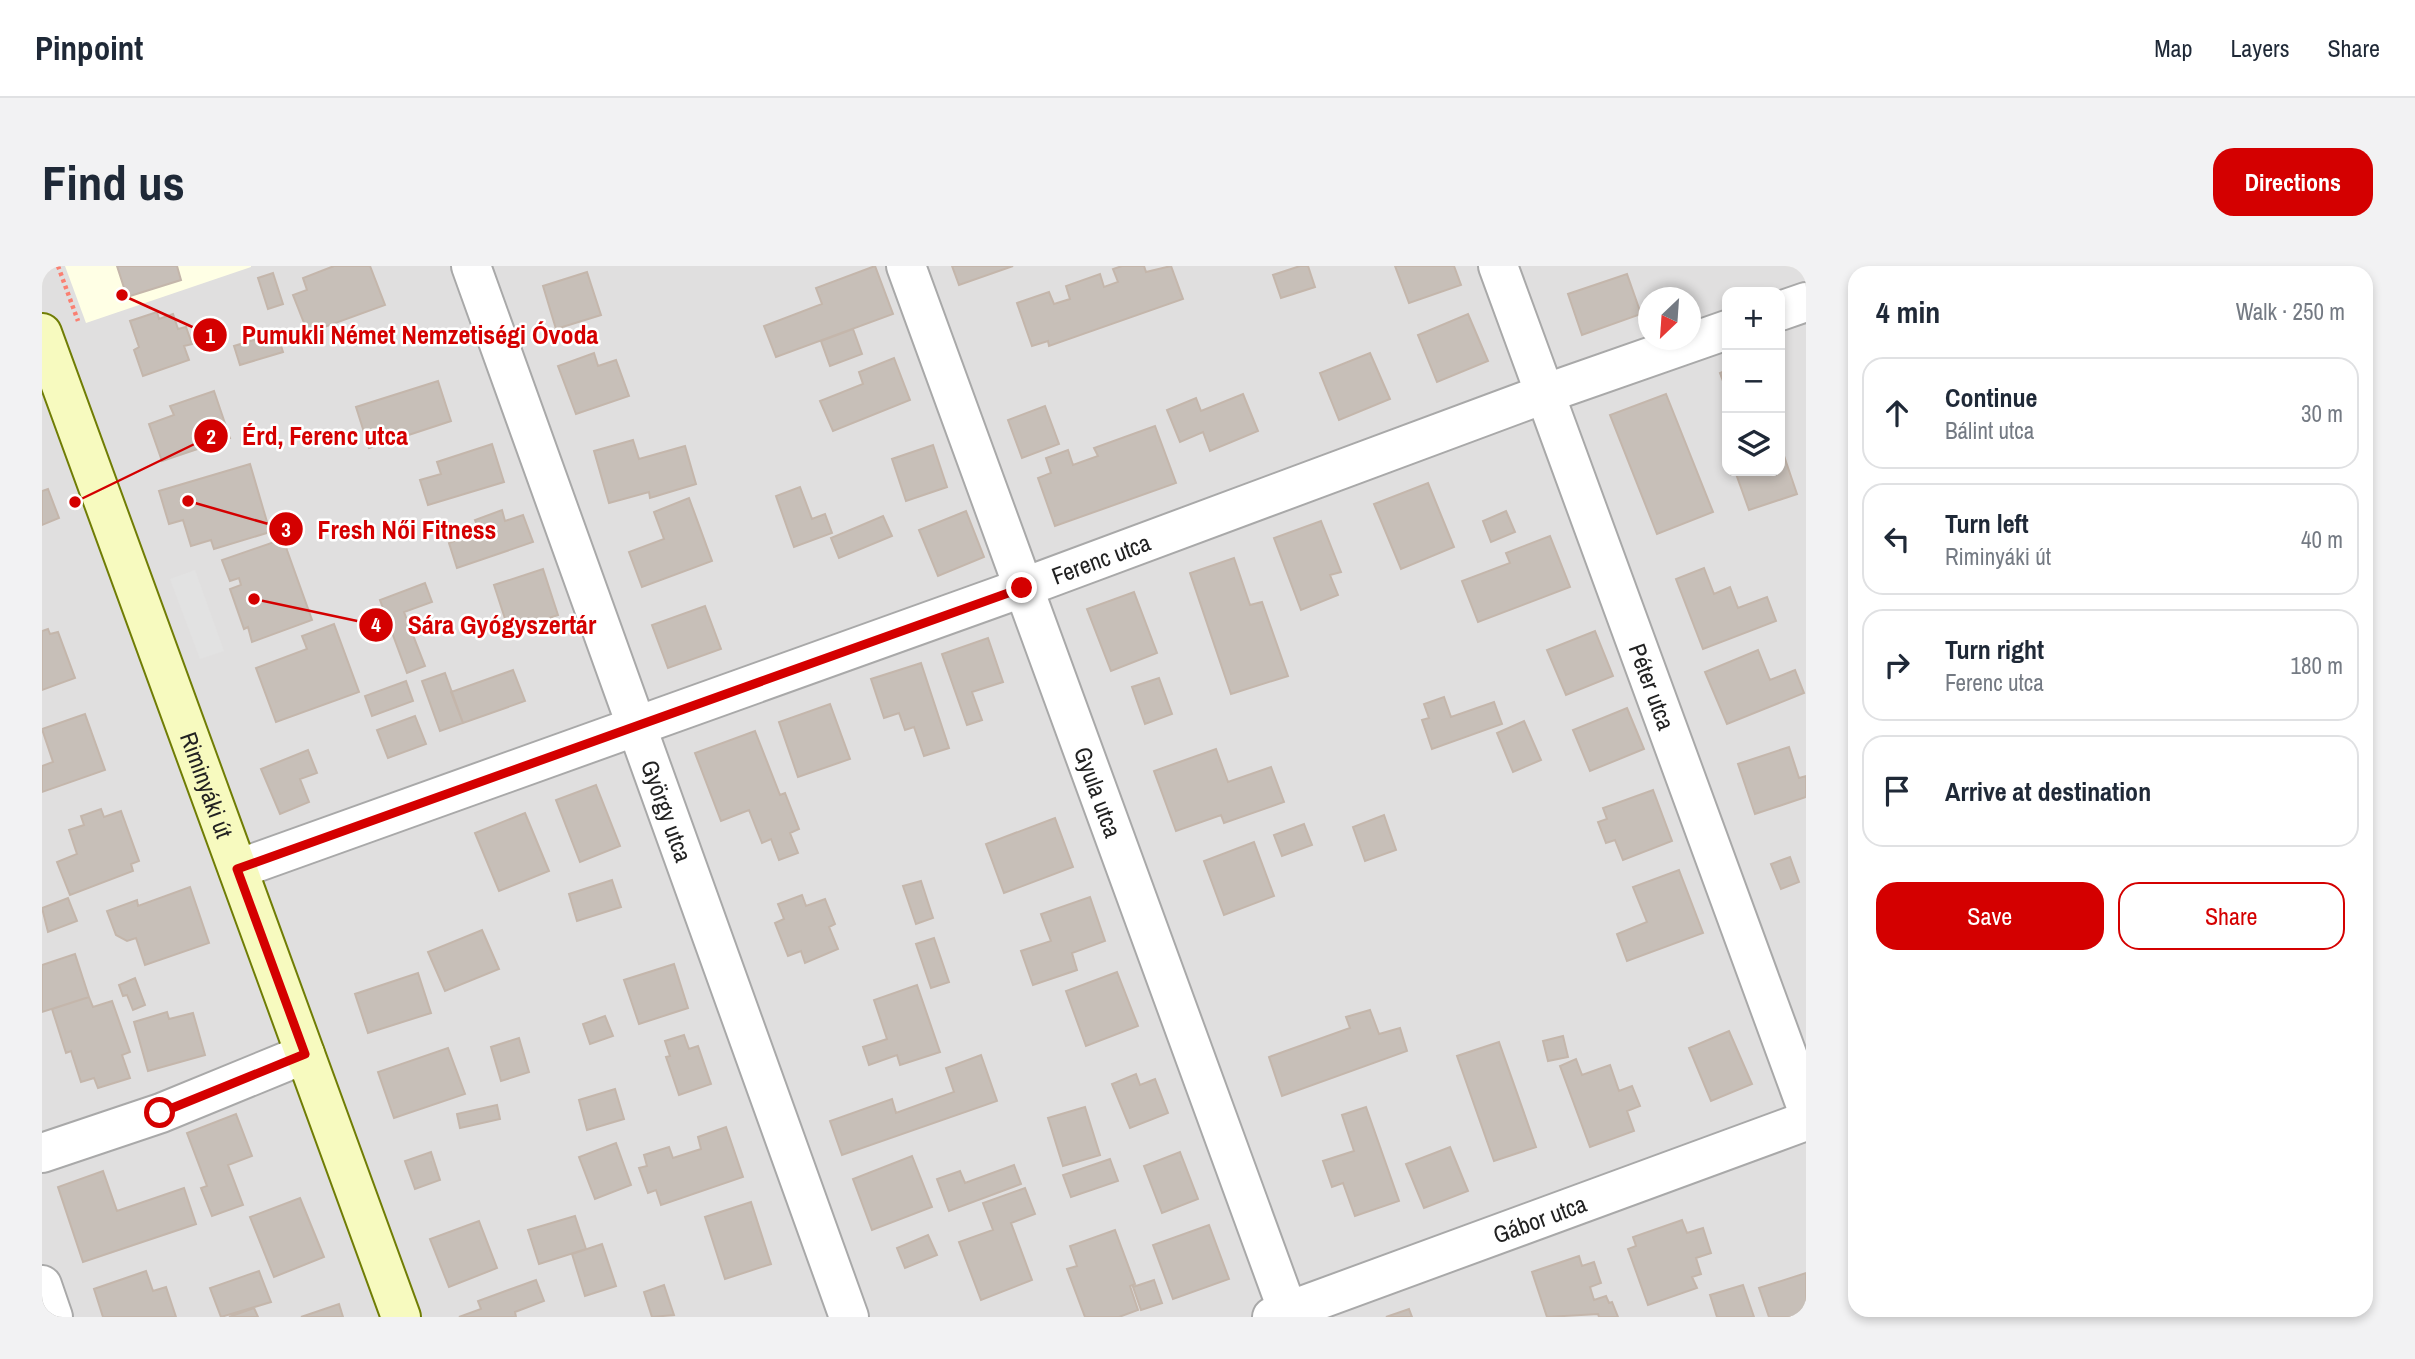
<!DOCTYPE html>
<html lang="en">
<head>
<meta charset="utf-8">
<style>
  body { margin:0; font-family:"Archivo Narrow",sans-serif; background:#f2f2f3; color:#1f2937 }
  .controls { position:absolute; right:21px; top:21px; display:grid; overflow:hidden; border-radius:14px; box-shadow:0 4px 10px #0003 }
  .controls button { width:63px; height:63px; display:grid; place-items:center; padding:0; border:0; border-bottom:2px solid #e0e1e3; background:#fff; color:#1f2937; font:35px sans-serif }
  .compass { position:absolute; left:1596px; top:21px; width:63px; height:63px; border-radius:50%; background:#fff; box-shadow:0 4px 10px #0003; rotate:205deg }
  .stop { position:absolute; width:21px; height:21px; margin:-16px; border:5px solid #d40000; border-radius:50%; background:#fff }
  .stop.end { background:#d40000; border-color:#fff; box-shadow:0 2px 7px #0008 }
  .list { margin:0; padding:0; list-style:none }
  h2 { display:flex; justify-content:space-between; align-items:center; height:91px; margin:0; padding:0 28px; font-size:30px }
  h2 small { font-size:23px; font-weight:400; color:#747a83 }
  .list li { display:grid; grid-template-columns:46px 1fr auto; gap:21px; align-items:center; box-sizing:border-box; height:112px; margin:0 14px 14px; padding:0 14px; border:2px solid #e0e1e3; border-radius:21px }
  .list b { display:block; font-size:26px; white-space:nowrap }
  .list p { margin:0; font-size:23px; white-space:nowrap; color:#747a83 }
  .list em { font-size:23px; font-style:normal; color:#747a83 }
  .actions { display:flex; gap:14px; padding:21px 28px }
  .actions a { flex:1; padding:16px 0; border:2px solid #d40000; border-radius:21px; text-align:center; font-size:24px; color:#d40000 }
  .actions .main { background:#d40000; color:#fff }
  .icon { flex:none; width:38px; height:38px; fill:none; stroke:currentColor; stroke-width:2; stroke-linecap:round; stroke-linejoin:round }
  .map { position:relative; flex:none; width:1764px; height:1051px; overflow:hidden; border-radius:21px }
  header { display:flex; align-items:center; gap:42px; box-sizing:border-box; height:98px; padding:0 35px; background:#fff; border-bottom:2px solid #e0e1e3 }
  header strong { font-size:33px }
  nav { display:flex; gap:38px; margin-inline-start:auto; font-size:24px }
  .intro { display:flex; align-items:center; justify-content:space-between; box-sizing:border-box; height:168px; padding:0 42px }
  h1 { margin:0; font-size:49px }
  .button { padding:18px 32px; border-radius:21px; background:#d40000; color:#fff; font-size:24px; font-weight:700 }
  main { display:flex; gap:42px; padding:0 42px }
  aside { flex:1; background:#fff; border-radius:21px; box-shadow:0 4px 10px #0003 }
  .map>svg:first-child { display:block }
  .residential { fill:#e0dfdf; fill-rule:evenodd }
  .education { fill:#ffffe5 }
  .parking { fill:#e2e2e2 }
  .building { fill:#c7bfb8; stroke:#c4b6ab; stroke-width:2 }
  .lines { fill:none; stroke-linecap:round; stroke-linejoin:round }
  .street-casing { stroke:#a9a9a9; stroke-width:42 }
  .secondary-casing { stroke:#707d05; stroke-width:42 }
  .path { stroke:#fa8072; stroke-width:4.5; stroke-dasharray:3.5 3.5; stroke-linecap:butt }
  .street { stroke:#fff; stroke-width:38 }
  .secondary { stroke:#f7fabf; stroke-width:38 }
  .route { stroke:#d40000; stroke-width:9 }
  .labels { text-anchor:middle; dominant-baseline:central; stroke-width:5; stroke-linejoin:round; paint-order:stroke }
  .street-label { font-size:24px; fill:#222; stroke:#fff }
  .leader { fill:none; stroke:#d40000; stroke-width:2.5 }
  .callout-dot { fill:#d40000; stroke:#fff; stroke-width:2.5 }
  .mark-label { font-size:21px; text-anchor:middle; font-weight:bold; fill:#fff }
  .callout-label { font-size:26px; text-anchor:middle; font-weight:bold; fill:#d40000; stroke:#fff; stroke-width:5; stroke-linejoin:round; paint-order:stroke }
</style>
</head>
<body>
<header>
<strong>Pinpoint</strong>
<nav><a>Map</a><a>Layers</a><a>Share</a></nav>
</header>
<div class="intro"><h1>Find us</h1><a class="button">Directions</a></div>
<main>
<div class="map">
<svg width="1764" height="1051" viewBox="0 0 1764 1051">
  <rect width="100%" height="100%" fill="#f2efe9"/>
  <path class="residential" d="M0,0H1764V1051H0ZM1685,26H1738V205H1685ZM1606,32H1648V74H1606Z"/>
  <path class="education" d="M23,0H209V1L44,57Z"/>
  <path class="parking" d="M153,304L182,385L158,393L128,313Z"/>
  <path class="building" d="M75,0H135L139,14L85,31Z
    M292,0H328L343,39L266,67L251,29L265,24L261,12Z
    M833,0L851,48L734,91L722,60L780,38L774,22Z
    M910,0H971L917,19Z
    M1080,0H1102L1104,6L1129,0L1141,33L1007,80L1006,75L990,80L975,37L1007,26L1012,38L1028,33L1024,20L1058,8L1062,21L1076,16L1071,3Z
    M1258,0H1266L1273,21L1239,32L1231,9Z
    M1353,0H1412L1419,19L1367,37Z
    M545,6L559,49L514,63L501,20Z
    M231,7L241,38L226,43L216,12Z
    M1585,8L1599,48L1540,69L1526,28Z
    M115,46L117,53L131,48L136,63L144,61L150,78L142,80L147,94L101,110L92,84L97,81L88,55Z
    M1426,48L1446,95L1395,116L1376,69Z
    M811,63L820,88L788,100L779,75Z
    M235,67L241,86L198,99L192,80Z
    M552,87L556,100L574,94L587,130L534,148L516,100Z
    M1328,87L1348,133L1297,154L1278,107Z
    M852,92L868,134L791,165L778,135L821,118L817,106Z
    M1685,104V126L1678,107Z
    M396,115L409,155L327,182L314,141Z
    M172,125L188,172L120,195L107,158L132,149L128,140Z
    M1201,128L1216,165L1168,185L1161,166L1138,176L1125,144L1154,132L1159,145Z
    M1624,128L1671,246L1615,268L1568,149Z
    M1003,140L1017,178L980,192L966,154Z
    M1113,160L1134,217L1013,260L996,212L1009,207L1004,192L1026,184L1031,199L1056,190L1052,182Z
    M591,174L597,193L643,180L654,218L608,232L607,226L567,237L552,185Z
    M450,178L462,216L386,239L378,214L399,208L395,196Z
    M1738,178L1755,228L1707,244L1693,205H1738Z
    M891,179L905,221L864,235L850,193Z
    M208,198L228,266L172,283L169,274L149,280L141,254L127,258L117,225Z
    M1386,217L1412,281L1359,303L1332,238Z
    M758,221L770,253L783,248L790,267L752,281L734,230Z
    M6,223L17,252L0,259V225Z
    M647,232L670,295L600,321L587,286L622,273L612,246Z
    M460,244L463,255L481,249L491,276L415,302L407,277L438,266L433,254Z
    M924,245L942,291L896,310L877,264Z
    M1464,245L1473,266L1449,276L1441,255Z
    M841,250L850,270L797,292L789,272Z
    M1279,255L1299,306L1288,309L1296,329L1259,344L1232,272Z
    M1508,270L1528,321L1436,356L1420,315L1468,297L1464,287Z
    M241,273L270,354L210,376L206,361L202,363L188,323L199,319L197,312L188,315L180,294Z
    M1192,292L1208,339L1220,336L1246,410L1189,428L1148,307Z
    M1662,302L1672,328L1688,321L1696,342L1725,331L1734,355L1661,383L1634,313Z
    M501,303L516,349L467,365L452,319Z
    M383,317L390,336L362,346L383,400L365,407L338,334Z
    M1092,326L1115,387L1069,405L1045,343Z
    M663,340L679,383L626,402L610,359Z
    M292,358L317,426L234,456L214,402L265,383L260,370Z
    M6,363L8,368L16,366L33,412L0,424V365Z
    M1553,365L1571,410L1524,429L1505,384Z
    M946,372L961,416L930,426L940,454L925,459L900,388Z
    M1716,384L1728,414L1753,404L1762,427L1685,458L1663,406Z
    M879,397L907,482L882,490L872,461L863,464L857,447L842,452L829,413Z
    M471,404L483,435L421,457L409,426Z
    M403,407L421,457L398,465L380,415Z
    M1117,412L1130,448L1103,458L1090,421Z
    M364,415L371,435L330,450L323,430Z
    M1402,431L1409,451L1452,436L1460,458L1390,483L1380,454L1387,452L1382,438Z
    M788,438L808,493L756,511L737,456Z
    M1585,442L1602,483L1548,505L1531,464Z
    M43,448L63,504L0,526V500L11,496L0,463Z
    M373,450L384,478L346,492L335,464Z
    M1482,455L1499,494L1471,506L1455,467Z
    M713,465L738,529L743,527L757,563L748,567L756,587L737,594L729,573L720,577L707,544L679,555L653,487Z
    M1747,481L1757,512L1764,510V531L1713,548L1696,498Z
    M1174,483L1186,516L1229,501L1242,536L1182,557L1179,549L1134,565L1112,505Z
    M266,484L275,507L258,513L267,536L238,548L219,503Z
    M554,519L578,580L538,596L514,534Z
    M1611,524L1630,575L1581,594L1573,574L1564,577L1556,556L1565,553L1561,542Z
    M59,543L62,551L79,545L97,595L89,598L91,605L28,629L15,596L35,588L27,564L42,559L39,550Z
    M483,547L507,605L457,625L433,567Z
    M1342,549L1354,584L1323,595L1311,561Z
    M1013,552L1031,601L962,627L944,578Z
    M1262,558L1270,579L1240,590L1232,569Z
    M1212,576L1232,630L1182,649L1162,595Z
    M1748,591L1757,616L1739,623L1729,598Z
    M1637,604L1661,667L1585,695L1575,668L1605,656L1591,621Z
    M570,614L579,641L535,655L527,628Z
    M879,615L891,652L874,658L861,620Z
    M148,621L167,677L103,699L94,672L85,675L74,669L65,645L95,634L96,640Z
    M760,629L764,640L783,633L793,658L787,661L796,683L763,697L759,685L746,690L733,657L742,653L736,638Z
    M1048,631L1063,675L1030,687L1035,704L991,719L979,685L1009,675L999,648Z
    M26,632L35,655L6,666L0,642Z
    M440,664L457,703L403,725L386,686Z
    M892,672L907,716L889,722L874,678Z
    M33,688L47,731L0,746V699Z
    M632,698L646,742L597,758L582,714Z
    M1075,706L1096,760L1044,780L1024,725Z
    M376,707L389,747L326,767L313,728Z
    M93,712L103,739L91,744L85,729L81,730L77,719Z
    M875,719L898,786L858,799L855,789L827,799L821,781L845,773L832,734Z
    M47,731L51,741L70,735L88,786L80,789L88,812L56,822L52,812L39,816L29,785L24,787L10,743Z
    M1328,744L1337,768L1358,762L1365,785L1240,830L1227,791L1308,762L1304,751Z
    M125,746L127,753L151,747L163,789L106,805L92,756Z
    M563,750L571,770L548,778L541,758Z
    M1687,765L1710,818L1669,835L1647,782Z
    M642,769L647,783L656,780L669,818L637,829L624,791L628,790L623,775Z
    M1521,770L1526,791L1506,795L1501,775Z
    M477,772L487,806L459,815L449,781Z
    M1457,776L1494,881L1452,895L1415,790Z
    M406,782L423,828L352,852L336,806Z
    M939,789L955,835L800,889L788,855L850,833L854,847L912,826L904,802Z
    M1534,793L1540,809L1568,799L1577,825L1590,820L1598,840L1585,845L1592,865L1548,881L1518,800Z
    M1094,808L1098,819L1113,813L1126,847L1088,862L1070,818Z
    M573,823L582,853L545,864L537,834Z
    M455,839L458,853L418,862L415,848Z
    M1043,841L1058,889L1021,900L1006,852Z
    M1324,841L1357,935L1313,950L1301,917L1290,921L1281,895L1312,885L1300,849Z
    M194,848L210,890L186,899L201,939L170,950L159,922L165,920L145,867Z
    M684,861L701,911L619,939L614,924L606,927L597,902L605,900L602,889L627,881L631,892L659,883L656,871Z
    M574,877L589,919L553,933L537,891Z
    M1408,881L1426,925L1382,942L1364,898Z
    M389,886L398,914L373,923L363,895Z
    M1138,886L1156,933L1120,947L1102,900Z
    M870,890L890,941L830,964L811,913Z
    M1068,893L1076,915L1029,931L1021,909Z
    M972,899L979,918L907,945L895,913L918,905L923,917Z
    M61,905L75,945L142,922L154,958L41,996L16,921Z
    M983,922L993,948L969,957L990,1014L939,1034L917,976L951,964L941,937Z
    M258,932L282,991L232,1011L208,951Z
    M709,936L729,998L683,1013L663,951Z
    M533,950L544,983L497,998L486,964Z
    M1640,954L1645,967L1661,962L1669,987L1654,992L1659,1008L1650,1011L1655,1022L1606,1039L1586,983L1594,980L1591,971Z
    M437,955L455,1002L407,1021L388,973Z
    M1167,959L1187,1013L1131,1033L1111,979Z
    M1073,964L1093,1018L1088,1020L1096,1044L1077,1051H1043L1025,1003L1035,1000L1028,980Z
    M886,969L895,989L863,1002L855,982Z
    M560,978L574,1020L543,1030L530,988Z
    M1537,990L1540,1000L1552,996L1559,1017L1548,1021L1552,1034L1564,1030L1567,1037L1570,1036L1576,1051H1557L1556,1048L1505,1051L1490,1006Z
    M104,1005L111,1025L124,1021L134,1051H61L52,1023Z
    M217,1005L229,1036L179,1051L168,1022Z
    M1764,1007V1051H1727L1717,1022Z
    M494,1014L502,1035L473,1046L474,1051H417L439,1043L436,1035Z
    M1112,1014L1120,1037L1099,1044L1091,1021Z
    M622,1019L632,1049L610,1051L602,1026Z
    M1701,1019L1712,1051H1675L1668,1029Z
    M297,1038L301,1051H259Z
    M212,1042L216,1051H187Z
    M1367,1043L1370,1051H1344Z"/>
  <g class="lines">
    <defs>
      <g id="street">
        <path id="s1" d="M429,0L807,1051"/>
        <path id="s2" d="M864,0L1248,1051"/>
        <path id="s3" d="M1456,0L1764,840"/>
        <path d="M1738,45L1764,36"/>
        <path id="s4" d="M196,603L980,322L1502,128L1685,64"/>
        <path d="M0,887L119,847L263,788"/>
        <path d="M0,1019L11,1051"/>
        <path id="s5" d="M1230,1051L1764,855"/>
      </g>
      <g id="secondary">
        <path id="s6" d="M0,67L359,1051"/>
      </g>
    </defs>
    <use href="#street" class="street-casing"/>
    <use href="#secondary" class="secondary-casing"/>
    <path class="path" d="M16,0L36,55"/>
    <use href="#street" class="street"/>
    <use href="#secondary" class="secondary"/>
  </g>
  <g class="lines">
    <path class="route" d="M118,847L263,788L195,603L980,322"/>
  </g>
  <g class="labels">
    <g class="street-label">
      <text stroke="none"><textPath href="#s4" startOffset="917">Ferenc utca</textPath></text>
      <text stroke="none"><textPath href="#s3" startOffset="448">Péter utca</textPath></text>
      <text stroke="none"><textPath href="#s6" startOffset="481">Riminyáki út</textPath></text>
      <text stroke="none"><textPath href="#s2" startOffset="560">Gyula utca</textPath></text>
      <text stroke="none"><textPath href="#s1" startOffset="579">György utca</textPath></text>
      <text stroke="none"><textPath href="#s5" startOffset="285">Gábor utca</textPath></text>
    </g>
  </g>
  <path class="leader" d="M80 29L168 69M33 236L169 170M146 235L244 263M212 333L334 359"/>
  <g class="callout-dot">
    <circle cx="80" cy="29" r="7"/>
    <circle cx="33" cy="236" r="7"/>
    <circle cx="146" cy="235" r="7"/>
    <circle cx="212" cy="333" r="7"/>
    <circle cx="168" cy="69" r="18"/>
    <circle cx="169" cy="170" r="18"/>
    <circle cx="244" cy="263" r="18"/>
    <circle cx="334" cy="359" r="18"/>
  </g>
  <g class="mark-label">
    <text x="168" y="77">1</text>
    <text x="169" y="178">2</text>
    <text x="244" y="271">3</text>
    <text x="334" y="366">4</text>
  </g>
  <g class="callout-label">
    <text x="378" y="78">Pumukli Német Nemzetiségi Óvoda</text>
    <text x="283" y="179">Érd, Ferenc utca</text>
    <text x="365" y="273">Fresh Női Fitness</text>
    <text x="460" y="368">Sára Gyógyszertár</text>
  </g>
</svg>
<div class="controls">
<button>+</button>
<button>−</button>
<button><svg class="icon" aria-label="layers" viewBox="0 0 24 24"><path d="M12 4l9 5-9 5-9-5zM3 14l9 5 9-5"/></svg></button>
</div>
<svg class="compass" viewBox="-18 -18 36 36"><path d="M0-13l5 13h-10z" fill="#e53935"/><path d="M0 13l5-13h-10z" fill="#747a83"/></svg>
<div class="stop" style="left:118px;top:847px"></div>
<div class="stop end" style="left:980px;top:322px"></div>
</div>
<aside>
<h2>4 min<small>Walk · 250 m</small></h2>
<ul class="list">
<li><svg class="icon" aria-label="ahead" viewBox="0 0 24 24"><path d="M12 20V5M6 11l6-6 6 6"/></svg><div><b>Continue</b><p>Bálint utca</p></div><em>30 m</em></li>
<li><svg class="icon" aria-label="left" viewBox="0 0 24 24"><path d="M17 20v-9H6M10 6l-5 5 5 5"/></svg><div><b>Turn left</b><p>Riminyáki út</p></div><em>40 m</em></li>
<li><svg class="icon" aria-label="right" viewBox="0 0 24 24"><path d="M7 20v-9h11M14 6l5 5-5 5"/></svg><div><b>Turn right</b><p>Ferenc utca</p></div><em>180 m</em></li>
<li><svg class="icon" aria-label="arrive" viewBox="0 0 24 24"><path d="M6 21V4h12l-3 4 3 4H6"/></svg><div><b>Arrive at destination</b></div></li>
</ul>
<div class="actions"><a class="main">Save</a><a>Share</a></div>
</aside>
</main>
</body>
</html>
